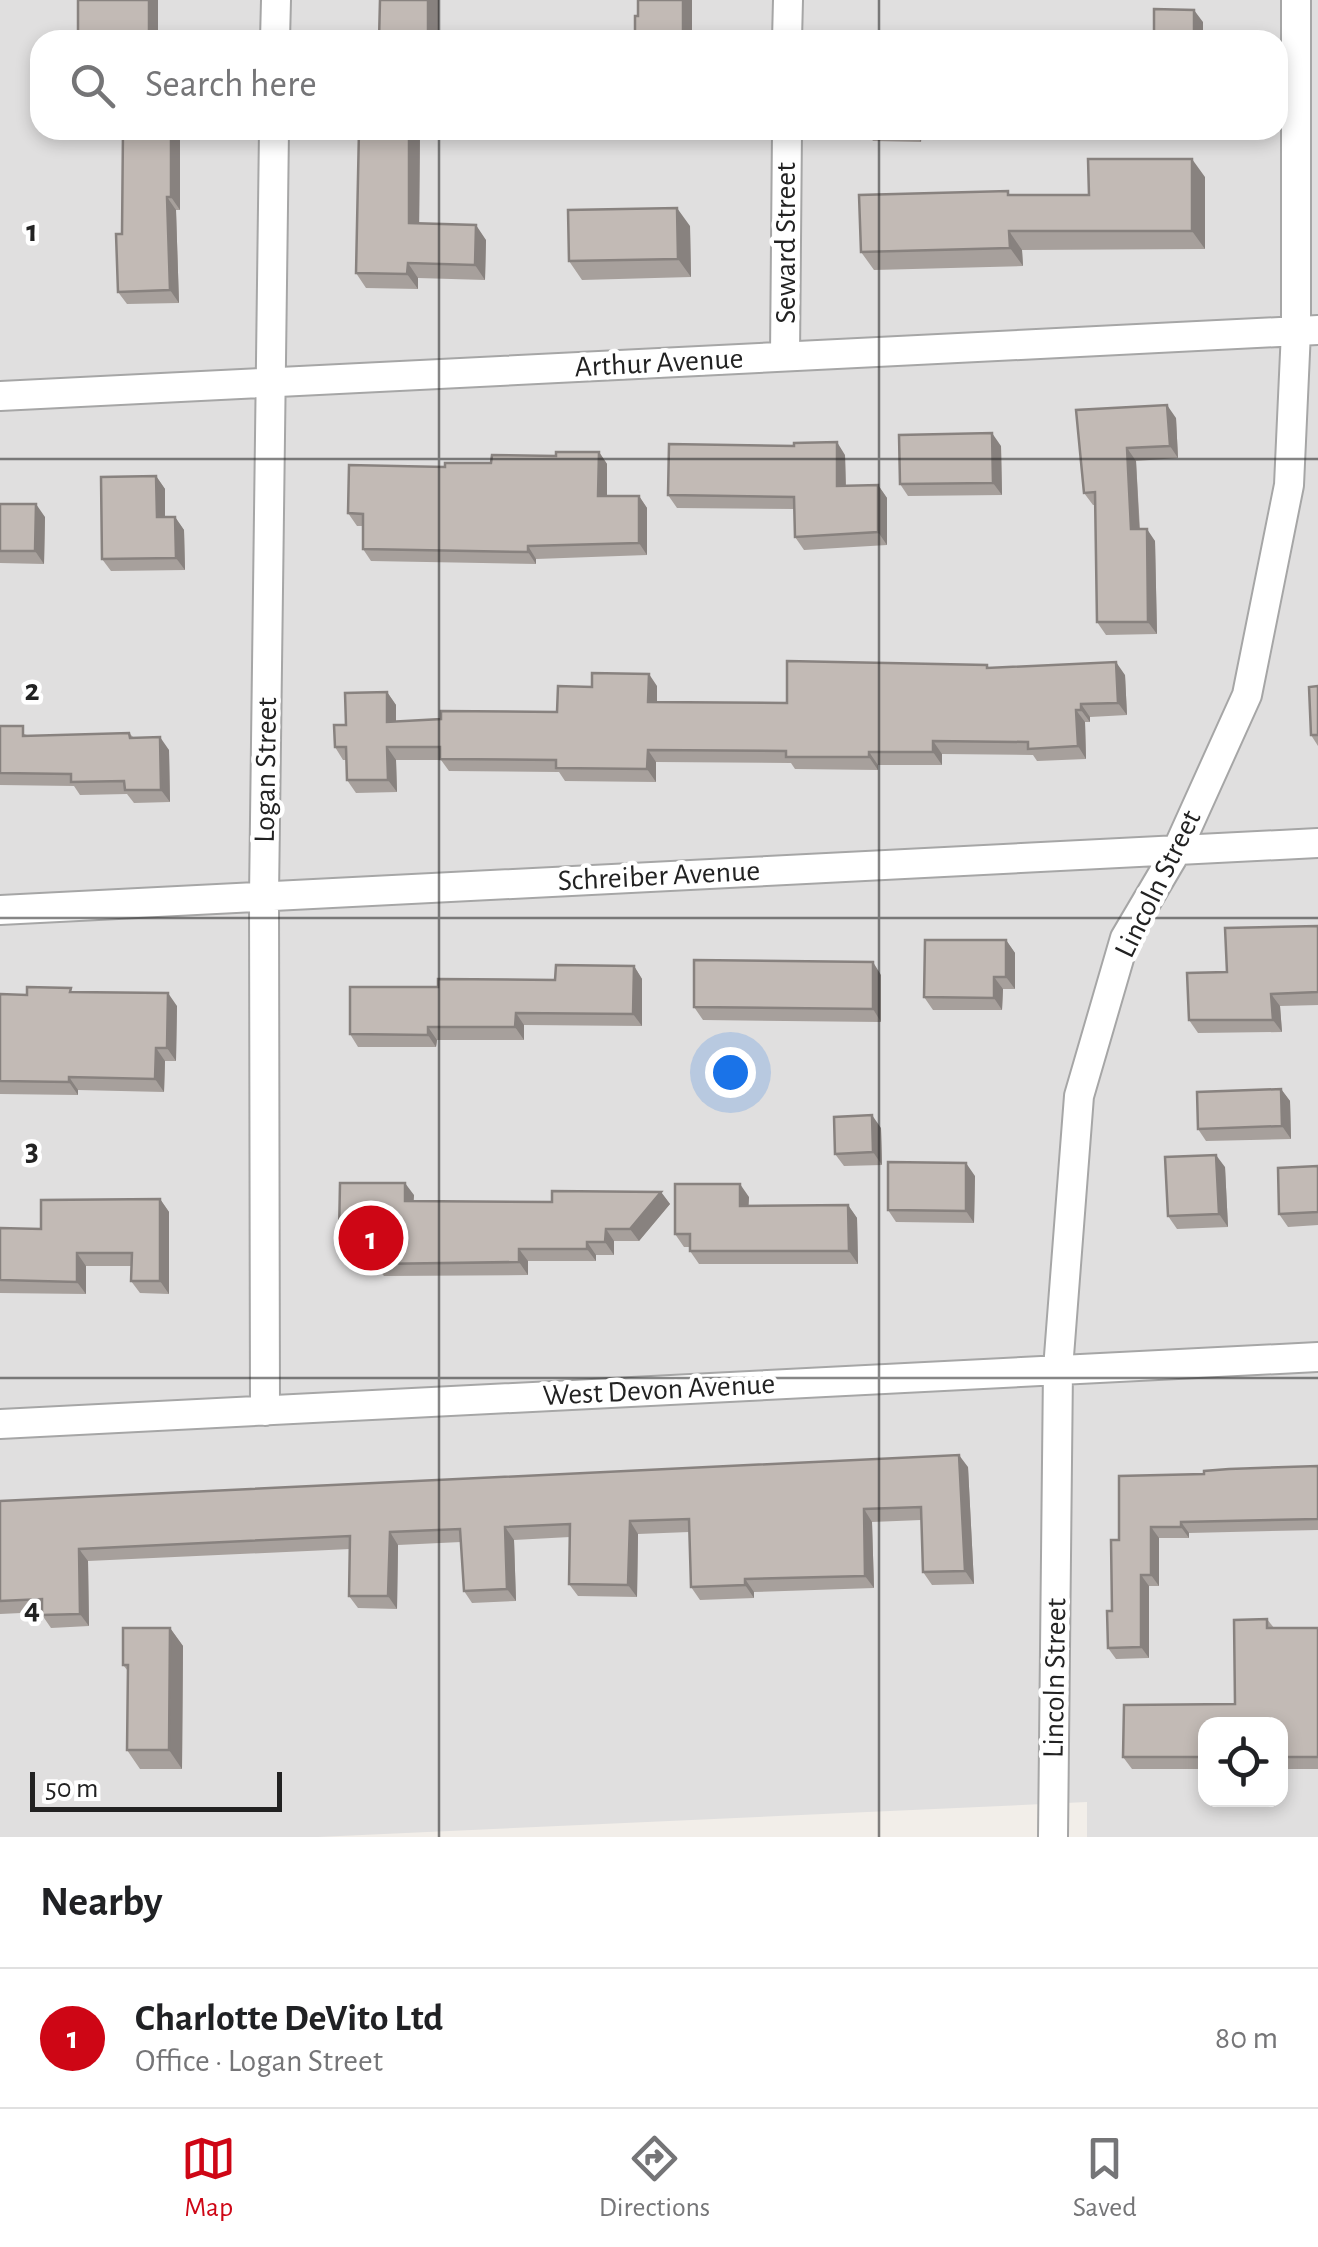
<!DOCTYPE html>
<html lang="en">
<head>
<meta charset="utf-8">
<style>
  body { margin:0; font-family:"Alegreya Sans",sans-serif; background:#f6f6f6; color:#202124 }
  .controls { position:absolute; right:30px; bottom:30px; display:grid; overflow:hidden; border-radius:20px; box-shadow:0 5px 15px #0003 }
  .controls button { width:90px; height:90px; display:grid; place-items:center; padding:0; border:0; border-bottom:2px solid #e0e0e0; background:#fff; color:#202124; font:50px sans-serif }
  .scale { position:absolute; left:30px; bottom:25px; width:252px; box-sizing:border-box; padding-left:10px; border:5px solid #222; border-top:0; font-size:28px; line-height:35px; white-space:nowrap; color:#222; -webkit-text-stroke:8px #fff; paint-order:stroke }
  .you { position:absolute; left:730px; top:1072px; width:35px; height:35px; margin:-25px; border:8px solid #fff; border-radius:50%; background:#1a73e8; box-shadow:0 0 0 15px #1a73e833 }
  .badge { display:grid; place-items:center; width:65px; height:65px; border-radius:50%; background:#ce0615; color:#fff; font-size:32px; font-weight:700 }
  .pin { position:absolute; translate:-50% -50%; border:5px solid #fff; box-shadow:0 2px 10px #0006 }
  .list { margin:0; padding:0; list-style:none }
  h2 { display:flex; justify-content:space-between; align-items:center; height:130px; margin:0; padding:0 40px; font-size:42px }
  h2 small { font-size:32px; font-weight:400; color:#757577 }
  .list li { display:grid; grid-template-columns:65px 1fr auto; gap:30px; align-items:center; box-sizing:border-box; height:140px; padding:0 40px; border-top:2px solid #e0e0e0 }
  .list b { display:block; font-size:38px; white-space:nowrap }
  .list p { margin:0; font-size:32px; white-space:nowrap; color:#757577 }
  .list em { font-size:32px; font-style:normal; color:#757577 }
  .icon { flex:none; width:55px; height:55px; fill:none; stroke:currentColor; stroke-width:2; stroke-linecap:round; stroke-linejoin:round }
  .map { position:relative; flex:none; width:1318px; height:1837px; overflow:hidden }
  .search { position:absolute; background:#fff; box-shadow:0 5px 15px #0003; left:30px; right:30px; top:30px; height:110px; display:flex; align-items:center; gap:25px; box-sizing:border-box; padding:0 35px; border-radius:30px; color:#757577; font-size:38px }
  .sheet { height:270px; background:#fff }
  nav { display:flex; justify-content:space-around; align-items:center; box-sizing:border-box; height:140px; border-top:2px solid #e0e0e0; background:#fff; font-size:28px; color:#757577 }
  nav a { display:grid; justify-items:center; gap:5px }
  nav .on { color:#ce0615 }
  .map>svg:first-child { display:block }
  .residential { fill:#e0dfdf; fill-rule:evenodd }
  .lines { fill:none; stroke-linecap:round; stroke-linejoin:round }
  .minor-casing { stroke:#a6a6a6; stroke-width:32 }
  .minor { stroke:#fff; stroke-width:28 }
  .wall { fill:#a7a09c }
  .shaded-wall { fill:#88827f }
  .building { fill:#c2bab5; stroke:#88827f; stroke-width:2.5 }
  .grid { fill:none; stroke:#222; stroke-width:2.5; stroke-opacity:0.55 }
  .labels { text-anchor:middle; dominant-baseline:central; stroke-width:9; stroke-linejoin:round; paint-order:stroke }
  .street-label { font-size:30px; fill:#222; stroke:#fff }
  .grid-label { font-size:32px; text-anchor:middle; font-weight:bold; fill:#222; stroke:#fff; stroke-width:9; stroke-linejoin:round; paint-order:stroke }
</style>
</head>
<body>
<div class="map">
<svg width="1318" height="1837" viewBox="0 0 1318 1837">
  <rect width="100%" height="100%" fill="#f2eee9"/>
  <path class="residential" d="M0,0H1318V1837H1087V1802L318,1837H0ZM40,40H1278V130H40ZM1206,1724H1280V1800H1206Z"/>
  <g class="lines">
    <defs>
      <path id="minor" d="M275,40L276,0
        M787,40L788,0
        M785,356L787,130
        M0,396L1318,330
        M0,910L1318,843
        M265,1411L264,896L274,130
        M0,1424L1318,1357
        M1053,1837L1058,1369L1079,1096L1125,938L1177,850L1247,695L1289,485L1296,331V0"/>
    </defs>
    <use href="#minor" class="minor-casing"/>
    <use href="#minor" class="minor"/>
  </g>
  <path class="wall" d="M123,130H180V210H176L179,303L127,304L118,292L122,234Z
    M359,130H420L419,224L486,240L485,280L418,278V289L366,288L356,273Z
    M865,130H922L921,142L873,141Z
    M1205,177V249L1022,250L1023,266L874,270L861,252L1011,195H1089Z
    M690,226L691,277L582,280L569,261Z
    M1076,410L1176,418L1178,458L1136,461L1140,529L1155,541L1157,634L1106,635L1097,622L1095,505H1093L1084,493Z
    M1001,446L1002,495L908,496L900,484Z
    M599,452L607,464V496H639L647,508V555L536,559V564L371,561L363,549V526H357L348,513L445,467Z
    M845,455L846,485H878L887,498V545L804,550L795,537V509L677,508L668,495Z
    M156,476L165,489V517H175L184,530L185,570L111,571L102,559Z
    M0,504L45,517L44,564L0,563Z
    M987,665L989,668L1125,675L1127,715L1090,717V722H1085L1086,759L1037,761L1033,755L942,754V765H878V770L795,769L791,763L656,762V782L565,781L559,772L449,771L441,760H396L397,792L356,793L347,780V760H343L335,747L346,725L387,692L396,705V722L557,712L657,686V702L787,703Z
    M1318,686V746L1311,735Z
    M0,726L30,736L129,733L133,737L169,750L170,802L134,803L127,794L80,795L74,786L0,785Z
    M1318,926V1005L1280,1006L1282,1032L1198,1033L1189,1020L1227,972Z
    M1006,940L1015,953V989H1003L1002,1010H933L924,997Z
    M634,966L642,979V1026L524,1025V1040H437L436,1047H358L350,1034L438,987L555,980Z
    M881,975V1022L703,1020L694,1007Z
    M73,992L177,1006L176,1061H165L164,1092L78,1090V1095L0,1094V994L27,995Z
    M1281,1089L1290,1101L1291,1139L1206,1141L1198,1129Z
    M881,1128L882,1165L844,1166L835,1154Z
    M1318,1166V1225L1288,1227L1279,1214Z
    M1225,1167L1228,1227L1177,1229L1168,1216Z
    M975,1176L974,1223L896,1222L888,1210Z
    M661,1192L670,1204L639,1241H614V1255H596V1261H528V1275L384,1276L375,1264L376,1249H348L339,1236L414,1195L413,1201L552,1202Z
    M749,1197L748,1206L848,1205L857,1218L858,1264H699L690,1251V1247H684L675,1234Z
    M160,1199L169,1212V1294L140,1293L131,1281V1266H86V1294L0,1293V1228L41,1229Z
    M1318,1466V1530L1189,1533V1538H1159V1586H1149V1658L1116,1659L1108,1648L1119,1540L1204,1474Z
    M968,1467L974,1584L932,1585L923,1572L921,1520L872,1522L874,1588L754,1592V1598L700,1600L691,1587L689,1532L638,1534L637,1597L578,1596L569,1584L570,1537L514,1540L516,1601L472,1603L464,1591L461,1542L398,1545L397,1609L358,1608L349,1596L350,1549L88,1561L89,1626L51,1628L42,1615V1612L0,1614V1501Z
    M1267,1619L1274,1628H1318V1769H1280V1724H1206V1769H1132L1123,1757L1235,1704Z
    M170,1628L183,1646L182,1769H140L127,1750L128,1671L123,1665Z"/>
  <path class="shaded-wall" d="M149,0H158V40H149Z
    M428,0H439V40H428Z
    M683,0H692V40H683Z
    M1194,10L1203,22V40H1194Z
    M171,130H180V210L171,197Z
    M409,130H420L419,238L409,223Z
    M913,130H922L921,142Z
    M1192,159L1205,177V249L1192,231Z
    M167,197L176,210L179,303L170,290Z
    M677,208L690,226L691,277L678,259Z
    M476,225L486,240L485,280L475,265Z
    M1009,231L1022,250L1023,266L1010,248Z
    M408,263L418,278V289L407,274Z
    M1167,405L1176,418L1178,458L1170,446Z
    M992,433L1001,446L1002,495L993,483Z
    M837,442L845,455L846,498L837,486Z
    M1127,448L1136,461L1140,541L1131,529Z
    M599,452L607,464V508L598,496Z
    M156,476L165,489V530L157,517Z
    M878,485L887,498V545L878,532Z
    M639,496L647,508V555L639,543Z
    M36,504L45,517L44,564L35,551Z
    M175,517L184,530L185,570L176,558Z
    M1147,529L1155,541L1157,634L1148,622Z
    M528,546L536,559V564L528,552Z
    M1116,662L1125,675L1127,715L1118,703Z
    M649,674L657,686V715L648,702Z
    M387,692L396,705V735L387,722Z
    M1081,704L1090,717V722L1081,710Z
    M1076,710L1085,722L1086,759L1078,746Z
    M160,737L169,750L170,802L161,790Z
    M933,741L942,754V765L933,752Z
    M387,747L396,760L397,792L388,780Z
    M648,750L656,762V782L647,769Z
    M869,752L878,765V770L869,757Z
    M1006,940L1015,953V989L1006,977Z
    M873,962L881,975V1022L873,1009Z
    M634,966L642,979V1026L633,1014Z
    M994,977L1003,989L1002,1010L994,998Z
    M168,993L177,1006L176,1061L167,1048Z
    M1271,994L1280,1006L1282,1032L1273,1020Z
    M516,1013L524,1025V1040L515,1027Z
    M428,1027L437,1040L436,1047L428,1035Z
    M156,1048L165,1061L164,1092L155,1079Z
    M69,1077L78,1090V1095L69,1082Z
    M1281,1089L1290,1101L1291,1139L1282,1126Z
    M872,1115L881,1128L882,1165L873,1152Z
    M1216,1155L1225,1167L1228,1227L1219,1214Z
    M966,1163L975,1176L974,1223L966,1211Z
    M405,1183L414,1195L413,1213L405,1201Z
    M740,1184L749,1197L748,1218L740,1206Z
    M661,1192L670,1204L639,1241L630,1229Z
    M160,1199L169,1212V1294L160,1281Z
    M848,1205L857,1218L858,1264L849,1251Z
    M606,1229L614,1241V1255L605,1242Z
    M587,1242L596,1255V1261L587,1249Z
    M519,1249L528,1261V1275L519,1262Z
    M77,1253L86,1266V1294L77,1282Z
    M959,1455L968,1467L974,1584L965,1571Z
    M864,1509L872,1522L874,1588L865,1576Z
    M630,1521L638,1534L637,1597L628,1585Z
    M1181,1522L1189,1533V1538L1181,1527Z
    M505,1527L514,1540L516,1601L507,1589Z
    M1151,1527L1159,1538V1586L1151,1575Z
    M390,1532L398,1545L397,1609L388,1596Z
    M79,1549L88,1561L89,1626L80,1614Z
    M1141,1575L1149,1586V1658L1141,1647Z
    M745,1579L754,1592V1598L745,1585Z
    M170,1628L183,1646L182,1769L169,1750Z"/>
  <path class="building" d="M78,0H149V40H78Z
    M380,0H428V40H379Z
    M638,0H683V40H635V16H638Z
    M1154,9L1194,10V40H1154Z
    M123,130H171V197H167L170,290L118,292L116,234H122Z
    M359,130H409V223L476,225L475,265L408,263L407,274L356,273Z
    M1088,159H1192V231H1009L1010,248L861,252L859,195L1008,191V195H1089Z
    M677,208L678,259L569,261L568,210Z
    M1167,405L1170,446L1127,448L1131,529H1147L1148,622H1097L1095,492L1084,493L1076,410Z
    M992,433L993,483L900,484L899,435Z
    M837,442V486L878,485V532L795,537L794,497L668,495L669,444L794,446V443Z
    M556,452H599L598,496H639V543L528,546V552L363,549V514L348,513L349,465L445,467V463H491L492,455L556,456Z
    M156,476L157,517H175L176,558L102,559L101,477Z
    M0,504H36L35,551H0Z
    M787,661L987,665V668L1116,662L1118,703L1081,704V710H1076L1078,746L1028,749V742L933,741V752H869V757H786V751L648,750L647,769L556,768V760L440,759V747H387L388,780H347L346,747H335L334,725H346L345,693L387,692V722L441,719V711L557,712L558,686L592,687V673L649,674L648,702L787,703Z
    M1318,686V735H1311L1309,687Z
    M0,726H23V736L129,733L130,738L160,737L161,790H125L124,781L71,782V774L0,773Z
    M1318,926V992L1271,994L1273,1020H1189L1187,973L1227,972L1225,928Z
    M925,940H1006V977H994V998L924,997Z
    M694,960L873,962V1009L694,1007Z
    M556,965L634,966L633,1014L516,1013L515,1027H428V1035L350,1034V987H438V979L555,980Z
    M27,987L71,988L70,992L168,993L167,1048H156L155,1079L69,1077V1082L0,1081V994L27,995Z
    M1281,1089L1282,1126L1198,1129L1197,1092Z
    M872,1115L873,1152L835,1154L834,1117Z
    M1216,1155L1219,1214L1168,1216L1165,1157Z
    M888,1162L966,1163V1211L888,1210Z
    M1318,1166V1212L1279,1214L1278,1168Z
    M340,1183H405V1201L552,1202V1191L661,1192L630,1229H606L605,1242H587V1249H519V1262L375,1264L376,1236H339Z
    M675,1184H740V1206L848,1205L849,1251H690V1234H675Z
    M160,1199V1281H131L132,1253H77V1282L0,1280V1228L41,1229V1200Z
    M959,1455L965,1571L923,1572L921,1507L864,1509L865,1576L745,1579V1585L691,1587L689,1519L630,1521L628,1585L569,1584L570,1524L505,1527L507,1589L464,1591L460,1529L390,1532L388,1596H349L350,1536L79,1549L80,1614L42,1615V1599L0,1601V1501Z
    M1318,1466V1519L1181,1522V1527H1151V1575H1141V1647L1108,1648L1107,1611H1112L1111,1540H1119V1476L1204,1474V1471L1229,1469Z
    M1267,1619V1628H1318V1757H1280V1724H1206V1757H1123L1124,1705L1235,1704L1234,1620Z
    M123,1628H170L169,1750H127L128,1665H123Z"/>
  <path class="grid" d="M439,0V40M879,0V40M439,130V1837M879,130V1837M0,459H1318M0,918H1318M0,1378H1318"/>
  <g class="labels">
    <g class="street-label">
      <text transform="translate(786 243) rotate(-90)">Seward Street</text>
      <text transform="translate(659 363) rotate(-3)">Arthur Avenue</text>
      <text transform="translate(266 770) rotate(-89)">Logan Street</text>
      <text transform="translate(659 876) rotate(-3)">Schreiber Avenue</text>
      <text transform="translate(1158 884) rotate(-64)">Lincoln Street</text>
      <text transform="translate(659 1390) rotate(-3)">West Devon Avenue</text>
      <text transform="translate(1055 1678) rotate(-89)">Lincoln Street</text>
    </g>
  </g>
  <g class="grid-label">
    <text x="32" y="241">1</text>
    <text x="32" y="700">2</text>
    <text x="32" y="1160">3</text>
    <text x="32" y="1619">4</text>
  </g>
</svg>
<div class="controls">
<button><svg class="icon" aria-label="locate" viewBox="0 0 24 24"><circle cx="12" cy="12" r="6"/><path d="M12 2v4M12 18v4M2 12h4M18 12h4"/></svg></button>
</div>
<div class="scale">50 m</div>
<div class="you"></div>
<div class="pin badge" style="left:371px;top:1238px">1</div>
<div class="search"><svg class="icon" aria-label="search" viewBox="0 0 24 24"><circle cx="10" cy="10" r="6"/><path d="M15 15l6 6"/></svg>Search here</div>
</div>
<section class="sheet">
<h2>Nearby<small></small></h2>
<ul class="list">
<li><span class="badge">1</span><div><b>Charlotte DeVito Ltd</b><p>Office · Logan Street</p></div><em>80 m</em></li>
</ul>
</section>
<nav>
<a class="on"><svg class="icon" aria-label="map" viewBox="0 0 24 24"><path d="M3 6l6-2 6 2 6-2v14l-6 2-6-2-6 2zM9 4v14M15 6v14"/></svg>Map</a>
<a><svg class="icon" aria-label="directions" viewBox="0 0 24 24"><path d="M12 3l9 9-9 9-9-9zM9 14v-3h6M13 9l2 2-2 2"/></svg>Directions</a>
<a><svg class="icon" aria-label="saved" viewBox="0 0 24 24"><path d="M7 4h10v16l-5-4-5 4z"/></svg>Saved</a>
</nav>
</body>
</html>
